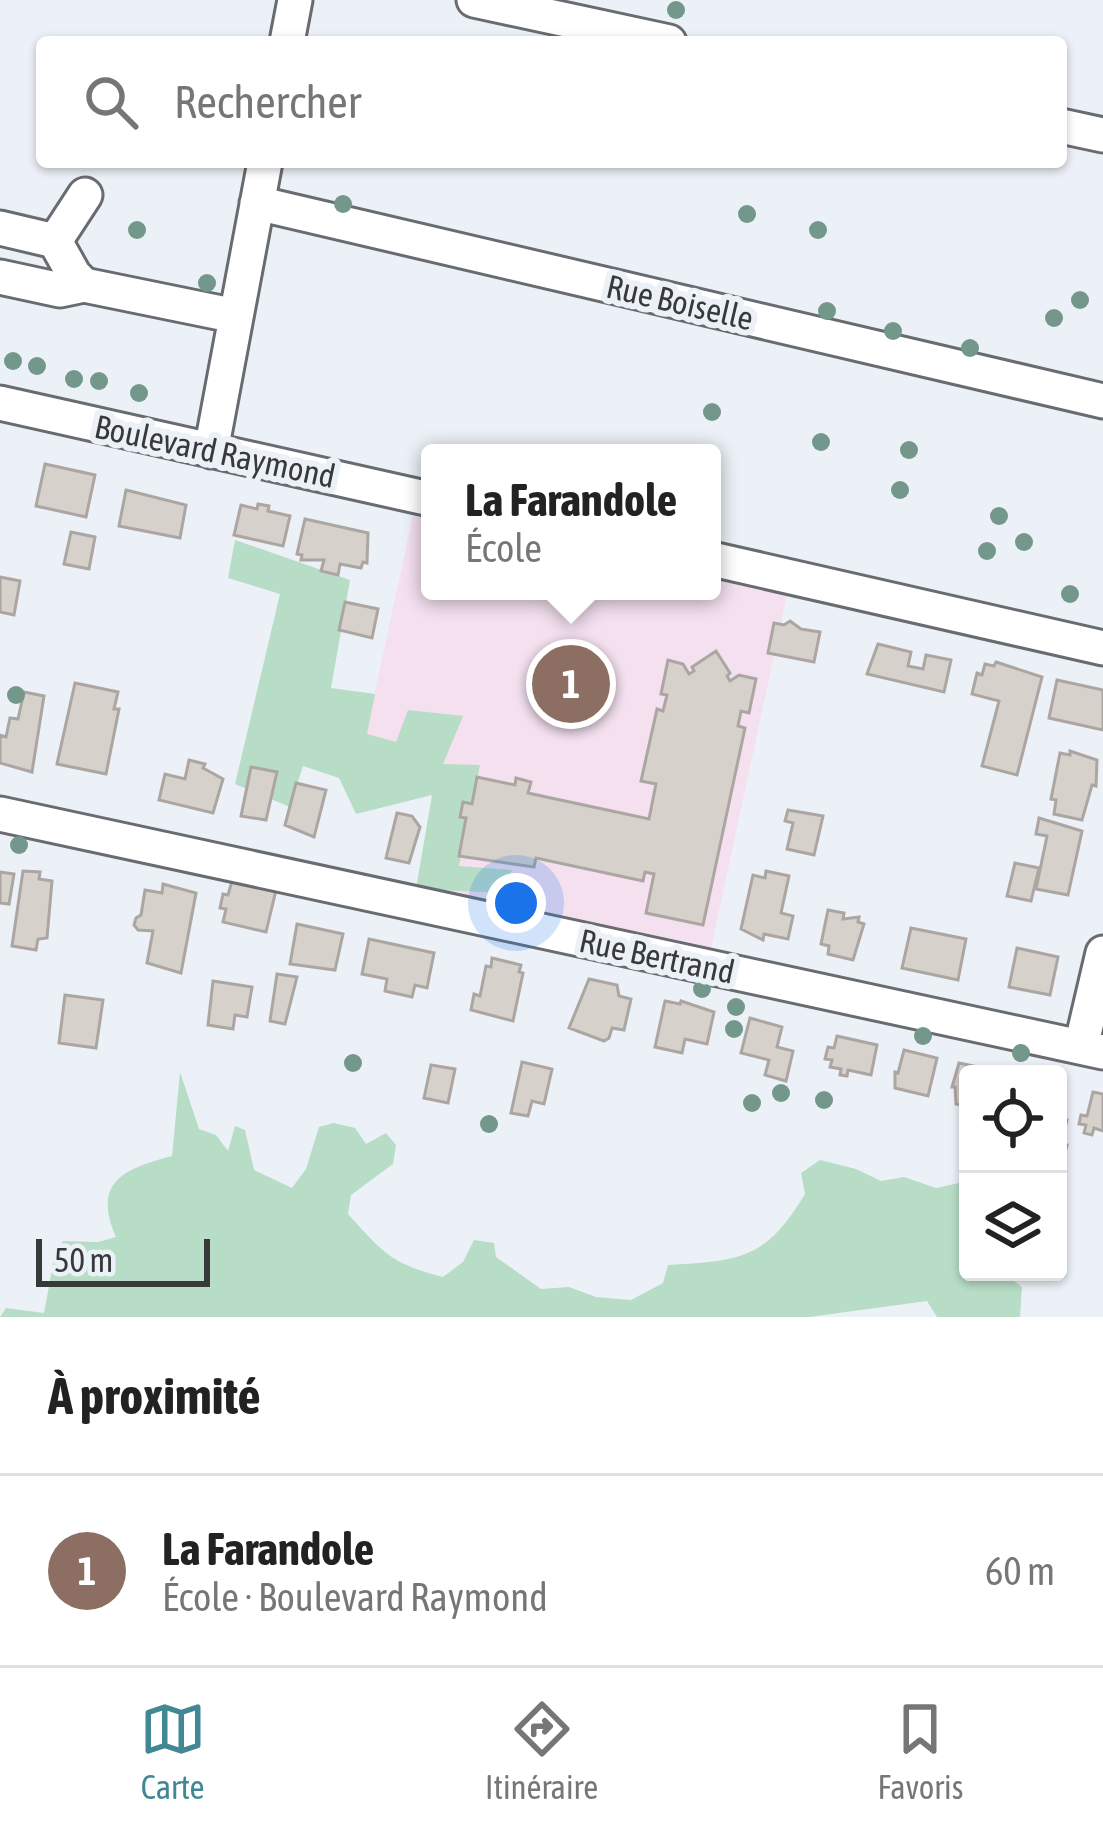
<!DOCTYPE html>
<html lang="fr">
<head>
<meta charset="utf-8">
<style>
  body { margin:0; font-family:"Asap Condensed",sans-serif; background:#f6f6f6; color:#222 }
  .controls { position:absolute; right:36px; bottom:36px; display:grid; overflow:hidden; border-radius:12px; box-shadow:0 3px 9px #0004 }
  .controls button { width:108px; height:108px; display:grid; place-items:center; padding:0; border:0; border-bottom:3px solid #e0e0e0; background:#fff; color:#222; font:60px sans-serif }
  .scale { position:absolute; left:36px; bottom:30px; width:174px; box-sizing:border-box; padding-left:12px; border:6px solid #37393b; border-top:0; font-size:33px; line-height:42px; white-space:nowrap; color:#37393b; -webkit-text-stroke:9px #ecf1f7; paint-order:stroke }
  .you { position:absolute; left:516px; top:903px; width:42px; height:42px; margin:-30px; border:9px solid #fff; border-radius:50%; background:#1a73e8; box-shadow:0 0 0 18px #1a73e833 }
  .badge { display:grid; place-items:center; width:78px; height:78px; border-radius:50%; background:#428794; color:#fff; font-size:39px; font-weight:700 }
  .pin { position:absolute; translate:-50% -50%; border:6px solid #fff; box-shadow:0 3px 12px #0006 }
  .popup { position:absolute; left:421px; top:444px; width:300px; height:156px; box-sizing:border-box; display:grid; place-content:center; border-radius:12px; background:#fff; filter:drop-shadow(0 3px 9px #0005); font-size:39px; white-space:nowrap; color:#767676 }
  .popup b { font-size:45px; color:#222 }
  .popup::after { content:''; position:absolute; left:50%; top:100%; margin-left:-24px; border:24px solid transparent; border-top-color:#fff }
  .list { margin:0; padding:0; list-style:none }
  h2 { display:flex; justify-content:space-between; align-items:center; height:156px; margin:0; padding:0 48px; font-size:51px }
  h2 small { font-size:39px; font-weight:400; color:#767676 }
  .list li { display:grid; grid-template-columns:78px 1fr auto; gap:36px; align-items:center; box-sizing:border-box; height:192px; padding:0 48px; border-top:3px solid #e0e0e0 }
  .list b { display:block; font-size:45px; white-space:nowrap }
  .list p { margin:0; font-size:39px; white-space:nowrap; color:#767676 }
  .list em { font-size:39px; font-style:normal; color:#767676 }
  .icon { flex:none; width:66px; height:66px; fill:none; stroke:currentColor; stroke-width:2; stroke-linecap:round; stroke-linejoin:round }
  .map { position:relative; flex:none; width:1103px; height:1317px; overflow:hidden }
  .search { position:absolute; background:#fff; box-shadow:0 3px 9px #0004; left:36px; right:36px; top:36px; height:132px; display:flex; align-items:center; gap:30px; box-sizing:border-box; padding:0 42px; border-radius:12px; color:#767676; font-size:45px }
  .sheet { height:348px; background:#fff }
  nav { display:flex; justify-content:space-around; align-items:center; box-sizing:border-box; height:168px; border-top:3px solid #e0e0e0; background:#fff; font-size:33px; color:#767676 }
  nav a { display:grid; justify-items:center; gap:6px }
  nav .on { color:#428794 }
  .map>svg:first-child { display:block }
  .education { fill:#f4e0ef }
  .green { fill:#b7ddc6 }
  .building { fill:#d7d1cc; stroke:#aca6a2; stroke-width:3 }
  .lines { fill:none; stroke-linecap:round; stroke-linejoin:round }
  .minor-casing { stroke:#686c71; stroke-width:39 }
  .minor { stroke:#fff; stroke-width:33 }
  .tree { fill:#73988b }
  .labels { text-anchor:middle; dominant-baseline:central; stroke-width:12; stroke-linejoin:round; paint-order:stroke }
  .street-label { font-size:33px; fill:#37393b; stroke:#ecf1f7 }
</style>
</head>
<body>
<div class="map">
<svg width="1103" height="1317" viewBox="0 0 1103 1317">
  <rect width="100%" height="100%" fill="#ecf1f7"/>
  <path class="education" d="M417,496L430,499V591H712V559L791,576L707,967L431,907L456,792L358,771Z"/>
  <path class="green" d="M235,540L350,580L331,688L375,694L367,734L396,742L408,710L463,716L443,764L480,765L459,866L512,870L502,893L416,889L432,795L356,814L339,778L303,766L290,807L235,784L280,594L228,578Z
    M180,1072L199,1129L216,1135L228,1151L235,1126L245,1130L254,1170L292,1188L306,1169L319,1127L334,1123L355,1128L366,1144L386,1133L396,1145L393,1164L351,1195L348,1214C383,1253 392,1264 443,1277L463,1262L474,1240L494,1243L496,1257L541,1289L569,1287L596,1297L631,1300L663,1283L668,1265C741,1261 766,1259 805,1194L801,1173L820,1160L856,1169L881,1181L904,1177L936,1188L968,1181V1272H1002L1022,1287L1020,1317H937L927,1301L809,1317H0L6,1308L44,1313L54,1259L63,1241L98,1242L116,1237C92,1182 123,1169 172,1156Z"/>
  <path class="building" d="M45,464L95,475L86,517L36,506Z
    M126,490L186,505L180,538L119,526Z
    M258,504L269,506L268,511L290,516L283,546L234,535L241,505L257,509Z
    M305,519L368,533L367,563L363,562L361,568L340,564L338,575L321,571L324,560H301L302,555L297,554Z
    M71,532L95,537L89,569L64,564Z
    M0,577L20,581L14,615L0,612Z
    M345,602L378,609L372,638L339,630Z
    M790,621L801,629L820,632L814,662L768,653L774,623L784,625Z
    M878,644L911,652L908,666L923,669L926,655L951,660L944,692L867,674Z
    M716,651L730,673L727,676L730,681L739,675L756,679L749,713L741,711L738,726L745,728L703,925L646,913L654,874L645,872L643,881L536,858L534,867L459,856L466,818L460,817L463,802L472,804L477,777L515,785L516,778L531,782L528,793L649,819L656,784L641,781L657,709L663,711L667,695L661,694L668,660L683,664L689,674L694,671L692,667Z
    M996,662L1042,677L1017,775L982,766L999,701L972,694L977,673L982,675L985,664L994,666Z
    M1057,680L1103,690V730L1049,718Z
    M75,683L118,692L114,709H119L106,774L57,764Z
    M24,692L44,696L32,772L0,763V735L6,737L10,718L18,719Z
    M1070,751L1097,760L1096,786L1092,785L1082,820L1054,814L1056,800L1051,799L1060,753L1070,755Z
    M189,760L205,764L203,768L223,779L213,813L159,800L165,774L185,779Z
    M251,767L277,772L266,820L241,816Z
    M296,783L326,790L314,837L285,825Z
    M788,810L823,816L814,855L787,849L793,823L785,821Z
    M397,813L412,816L420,827L409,863L386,858Z
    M1039,818L1082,831L1068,895L1036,889L1047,836L1036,834Z
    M1015,863L1039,868L1031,901L1007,896Z
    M23,871L40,872L39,879L52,881L47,938L38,939L36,950L12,946Z
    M766,871L789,876L781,913L793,916L788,939L764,934L763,940L741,929L753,875L765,878Z
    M0,872L14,874L9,904L0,903Z
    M246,880L276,890L266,932L223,922L226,909L220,908L223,894L228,895L232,881L245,884Z
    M163,884L196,893L181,973L147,963L153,931L138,930L134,925L136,918L141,915L145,890L162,893Z
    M828,910L844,913L843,919L859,917L858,922L864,924L853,960L828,954L829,946L821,944Z
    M297,924L343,934L335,970L290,964Z
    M911,928L966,939L958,980L902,968Z
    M369,939L434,953L427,988L415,985L412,997L385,991L387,979L362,974Z
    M1017,948L1058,957L1050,995L1009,987Z
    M492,958L521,965L519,972L523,973L513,1021L471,1010L474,994L480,996L486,966L491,967Z
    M277,974L297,977L285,1024L270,1021Z
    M589,979L617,985L619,996L631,999L624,1030L612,1028L609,1038L604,1041L569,1028Z
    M213,981L252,987L247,1017L235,1015L233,1029L208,1025Z
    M65,995L103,1000L96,1048L59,1043Z
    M665,1001L680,1004L681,1001L714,1012L707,1044L685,1039L682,1053L655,1047Z
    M750,1018L782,1027L777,1047L793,1051L786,1081L765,1075L769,1060L741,1053Z
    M837,1036L877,1045L871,1075L848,1070L847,1076L840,1075L841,1069L830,1067L832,1060L825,1059L828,1047L834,1048Z
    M904,1050L937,1058L928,1096L895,1088V1072L898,1073Z
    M522,1062L552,1069L544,1104L532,1101L528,1116L511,1113Z
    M959,1063L997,1071L968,1074V1101L962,1100L961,1105L956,1104L955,1087H952Z
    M431,1065L455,1069L448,1103L424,1098Z
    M1093,1092L1103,1094V1131L1094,1128L1092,1135L1084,1133L1086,1125L1079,1124L1081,1115L1087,1116Z
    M1058,1118L1067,1120L1061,1144L1067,1145L1062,1165L1058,1164Z"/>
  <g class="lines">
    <defs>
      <path id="minor" d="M474,0L669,42
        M287,42L295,0
        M1061,126L1103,135
        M257,203L1103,401
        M0,228L55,241L74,275L84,285L236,316
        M55,241L85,195
        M0,277L60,290L84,285
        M0,403L430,499
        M211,451L265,162
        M712,559L1103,648
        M0,814L1103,1052
        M1081,1047L1103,953"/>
    </defs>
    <use href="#minor" class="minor-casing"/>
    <use href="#minor" class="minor"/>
  </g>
  <g class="tree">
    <circle cx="676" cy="10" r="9"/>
    <circle cx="343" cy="204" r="9"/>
    <circle cx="747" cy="214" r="9"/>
    <circle cx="137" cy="230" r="9"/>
    <circle cx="818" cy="230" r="9"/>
    <circle cx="207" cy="283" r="9"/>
    <circle cx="1080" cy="300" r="9"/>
    <circle cx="827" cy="311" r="9"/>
    <circle cx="1054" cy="318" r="9"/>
    <circle cx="893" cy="331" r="9"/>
    <circle cx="970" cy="348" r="9"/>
    <circle cx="13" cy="361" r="9"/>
    <circle cx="37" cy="366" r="9"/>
    <circle cx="74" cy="379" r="9"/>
    <circle cx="99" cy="381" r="9"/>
    <circle cx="139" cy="393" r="9"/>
    <circle cx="712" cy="412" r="9"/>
    <circle cx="821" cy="442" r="9"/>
    <circle cx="909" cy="450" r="9"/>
    <circle cx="900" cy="490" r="9"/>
    <circle cx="999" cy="516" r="9"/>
    <circle cx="1024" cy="542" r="9"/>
    <circle cx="987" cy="551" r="9"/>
    <circle cx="1070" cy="594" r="9"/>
    <circle cx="16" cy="695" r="9"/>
    <circle cx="19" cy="845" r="9"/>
    <circle cx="702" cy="989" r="9"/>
    <circle cx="736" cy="1007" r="9"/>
    <circle cx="734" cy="1029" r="9"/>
    <circle cx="923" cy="1036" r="9"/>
    <circle cx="1021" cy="1053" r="9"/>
    <circle cx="353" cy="1063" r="9"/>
    <circle cx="781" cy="1093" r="9"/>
    <circle cx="824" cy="1100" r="9"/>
    <circle cx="752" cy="1103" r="9"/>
    <circle cx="489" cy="1124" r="9"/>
  </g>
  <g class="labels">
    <g class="street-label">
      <text transform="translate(680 302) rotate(13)">Rue Boiselle</text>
      <text transform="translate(215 451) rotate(12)">Boulevard Raymond</text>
      <text transform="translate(657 956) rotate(12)">Rue Bertrand</text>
    </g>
  </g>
</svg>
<div class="controls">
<button><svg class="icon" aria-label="locate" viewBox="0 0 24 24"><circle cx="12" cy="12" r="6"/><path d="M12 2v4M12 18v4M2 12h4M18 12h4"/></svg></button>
<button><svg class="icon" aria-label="layers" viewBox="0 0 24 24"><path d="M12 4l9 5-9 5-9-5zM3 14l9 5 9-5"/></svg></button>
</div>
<div class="scale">50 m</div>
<div class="you"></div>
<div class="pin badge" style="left:571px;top:684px;background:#8d6e63">1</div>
<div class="popup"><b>La Farandole</b>École</div>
<div class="search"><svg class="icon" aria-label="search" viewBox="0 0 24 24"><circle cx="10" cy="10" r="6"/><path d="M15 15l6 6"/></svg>Rechercher</div>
</div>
<section class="sheet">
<h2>À proximité<small></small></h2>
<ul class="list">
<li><span class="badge" style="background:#8d6e63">1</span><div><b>La Farandole</b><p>École · Boulevard Raymond</p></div><em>60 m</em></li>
</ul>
</section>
<nav>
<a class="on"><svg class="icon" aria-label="map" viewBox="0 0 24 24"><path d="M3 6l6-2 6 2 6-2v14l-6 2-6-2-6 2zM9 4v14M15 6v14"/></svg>Carte</a>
<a><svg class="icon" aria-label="directions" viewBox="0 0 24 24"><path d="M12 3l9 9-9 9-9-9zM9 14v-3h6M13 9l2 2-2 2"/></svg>Itinéraire</a>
<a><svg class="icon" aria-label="saved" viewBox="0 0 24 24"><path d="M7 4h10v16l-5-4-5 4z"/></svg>Favoris</a>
</nav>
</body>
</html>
